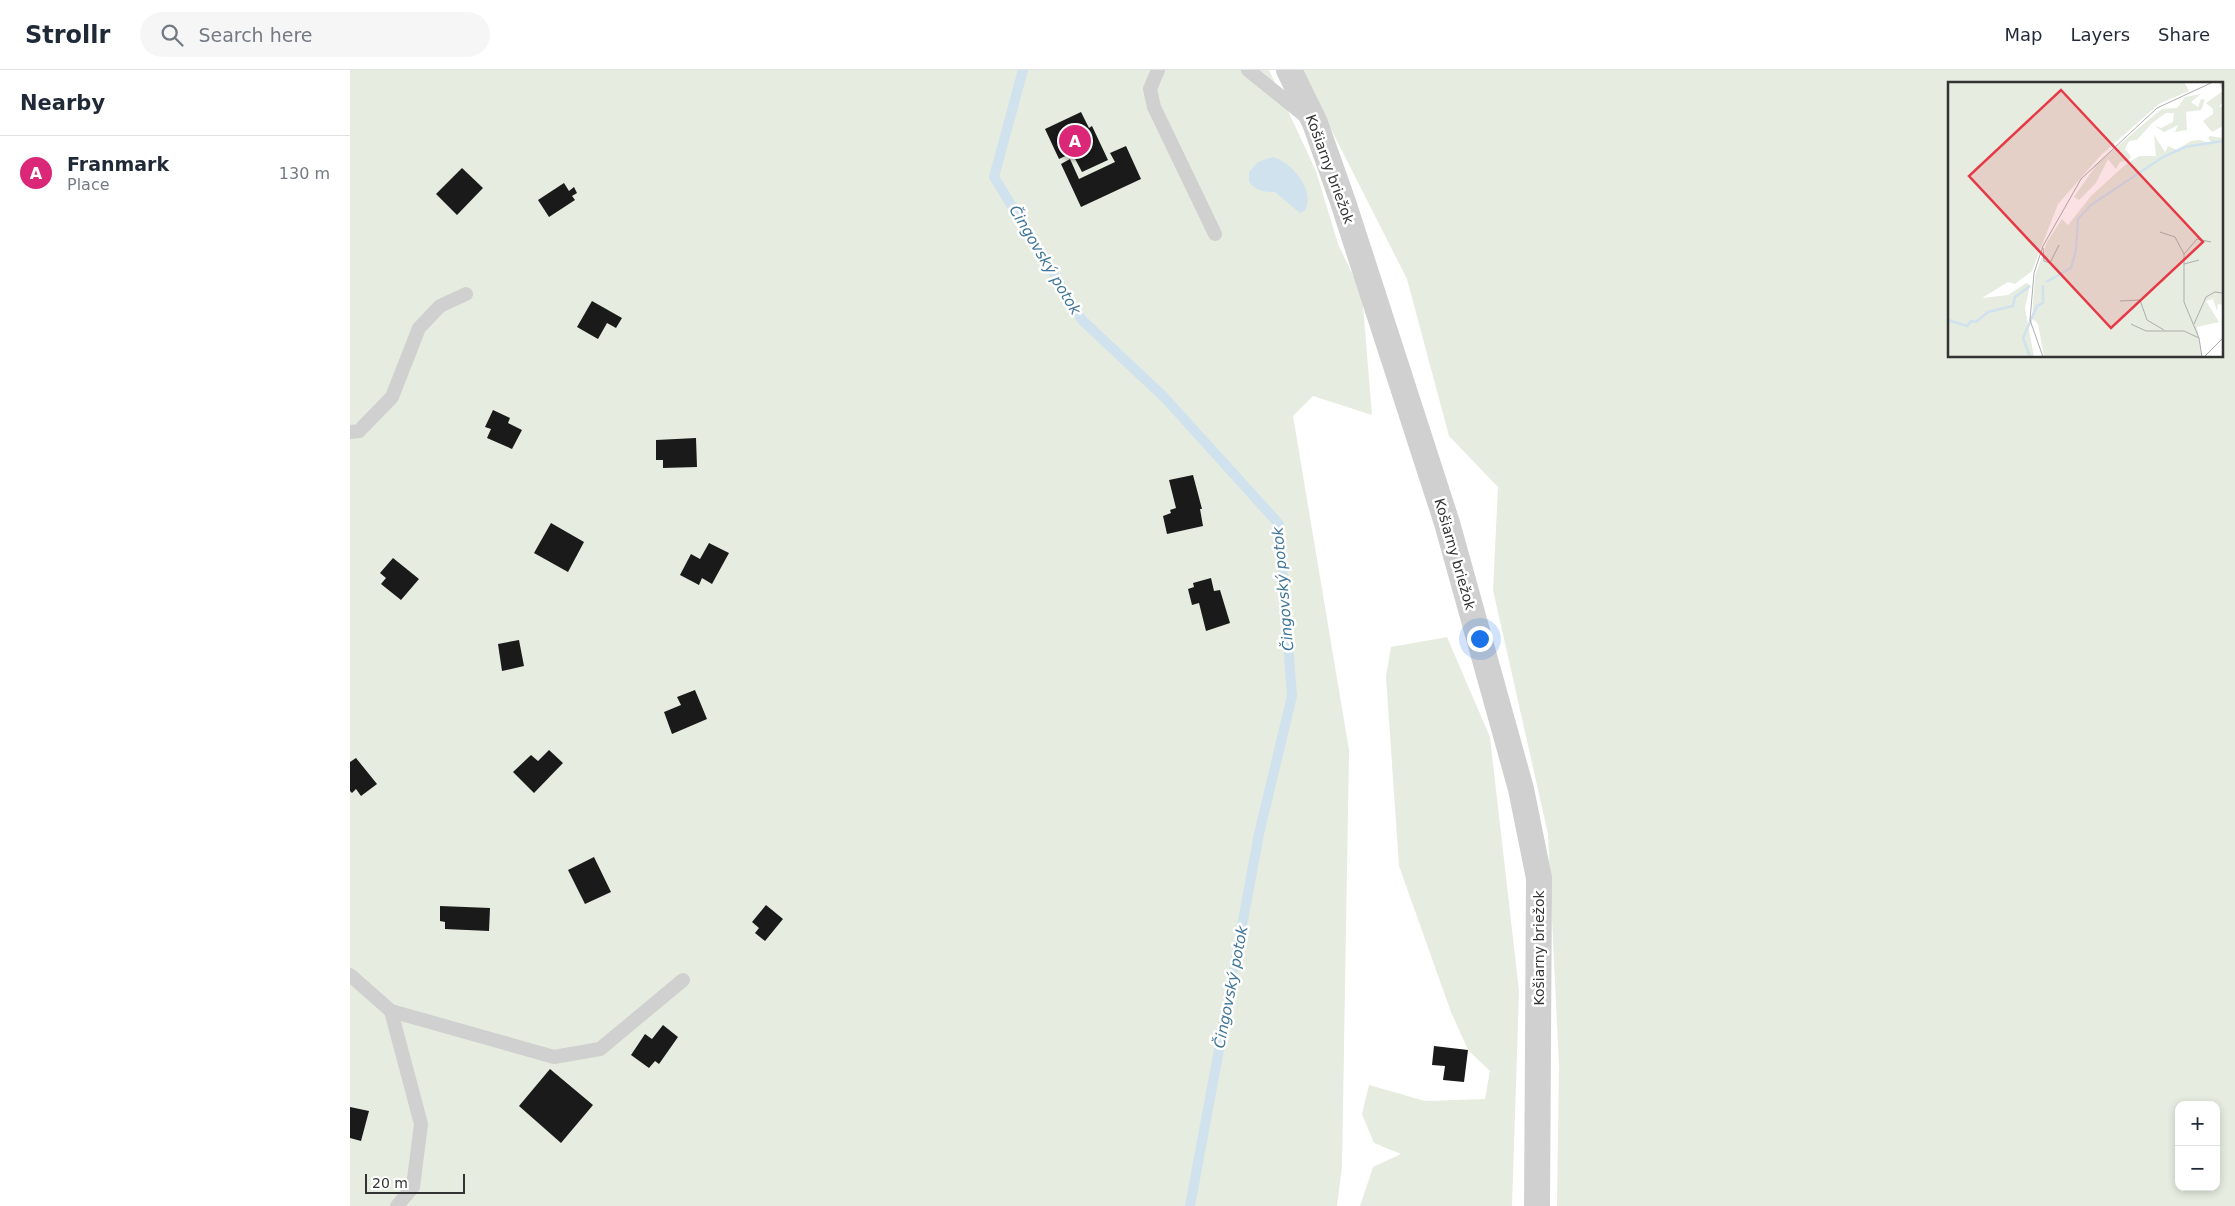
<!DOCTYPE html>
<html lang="en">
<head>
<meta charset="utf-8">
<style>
  body { margin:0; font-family:"DejaVu Sans",sans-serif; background:#f6f6f7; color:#1f2937 }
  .controls { position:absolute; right:15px; bottom:15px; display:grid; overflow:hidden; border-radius:10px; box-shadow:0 2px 8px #0003 }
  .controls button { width:45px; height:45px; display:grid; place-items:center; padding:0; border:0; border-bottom:1px solid #e0e1e3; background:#fff; color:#1f2937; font:25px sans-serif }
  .scale { position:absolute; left:15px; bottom:12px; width:100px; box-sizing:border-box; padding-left:5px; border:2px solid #333; border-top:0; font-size:14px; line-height:18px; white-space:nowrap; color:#333; -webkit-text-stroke:4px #fff; paint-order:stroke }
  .you { position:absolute; left:1129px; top:568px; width:18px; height:18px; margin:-12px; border:4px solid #fff; border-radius:50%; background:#1a73e8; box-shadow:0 0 0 8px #1a73e833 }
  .badge { display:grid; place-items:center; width:32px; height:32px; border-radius:50%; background:#db2777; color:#fff; font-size:16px; font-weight:700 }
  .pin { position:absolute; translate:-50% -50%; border:2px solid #fff; box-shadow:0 1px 5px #0006 }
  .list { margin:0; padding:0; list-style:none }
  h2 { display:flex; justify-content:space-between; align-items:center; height:65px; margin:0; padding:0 20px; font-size:21px }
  h2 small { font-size:16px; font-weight:400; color:#747a83 }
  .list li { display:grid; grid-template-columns:32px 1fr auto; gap:15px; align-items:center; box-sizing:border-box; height:75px; padding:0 20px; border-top:1px solid #e0e1e3 }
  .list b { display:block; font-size:19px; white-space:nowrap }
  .list p { margin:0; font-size:16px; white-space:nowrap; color:#747a83 }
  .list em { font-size:16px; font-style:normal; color:#747a83 }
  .icon { flex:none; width:28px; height:28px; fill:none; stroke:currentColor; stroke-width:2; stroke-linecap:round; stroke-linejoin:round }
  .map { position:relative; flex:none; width:1885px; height:1136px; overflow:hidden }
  header { display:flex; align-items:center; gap:30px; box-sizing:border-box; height:70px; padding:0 25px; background:#fff; border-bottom:1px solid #e0e1e3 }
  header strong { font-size:24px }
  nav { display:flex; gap:28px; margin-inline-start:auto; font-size:18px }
  .search { width:350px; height:45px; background:#f6f6f7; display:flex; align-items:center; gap:12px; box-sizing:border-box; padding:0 18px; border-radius:28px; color:#747a83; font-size:19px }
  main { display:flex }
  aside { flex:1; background:#fff }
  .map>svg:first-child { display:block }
  .green { fill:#e6ecdf; fill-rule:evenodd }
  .water { fill:#cfe2ee }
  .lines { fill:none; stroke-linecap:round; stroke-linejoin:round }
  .stream { stroke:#cfe2ee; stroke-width:10 }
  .building { fill:#1a1a1a }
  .lane { stroke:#d0d0d0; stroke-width:14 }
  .street { stroke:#d0d0d0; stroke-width:26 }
  .labels { text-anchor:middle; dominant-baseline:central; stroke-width:5; stroke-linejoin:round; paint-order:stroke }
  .street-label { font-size:14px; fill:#333; stroke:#fff }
  .water-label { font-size:15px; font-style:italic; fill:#3f7597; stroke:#fff }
  .inset-river { fill:none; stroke:#cfe2ee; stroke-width:2.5 }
  .inset-road { fill:none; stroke:#adadad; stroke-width:1 }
  .view { fill:#e63946; fill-opacity:0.15; stroke:#e63946; stroke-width:2.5 }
  .inset-edge { fill:none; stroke:#333; stroke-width:2.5 }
</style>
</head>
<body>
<header>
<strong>Strollr</strong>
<div class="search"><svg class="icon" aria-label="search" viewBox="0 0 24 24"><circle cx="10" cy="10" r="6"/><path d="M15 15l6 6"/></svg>Search here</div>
<nav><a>Map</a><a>Layers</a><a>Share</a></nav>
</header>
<main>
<aside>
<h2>Nearby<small></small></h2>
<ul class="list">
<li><span class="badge">A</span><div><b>Franmark</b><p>Place</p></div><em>130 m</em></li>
</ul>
</aside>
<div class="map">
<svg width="1885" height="1136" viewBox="0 0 1885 1136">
  <rect width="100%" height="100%" fill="#fff"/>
  <path class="green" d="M0,0H919L966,101L988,174L1012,224L1022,345L963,326L943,346L999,680L992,1096L987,1136H0Z
    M951,0H1885V1136H1207L1209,996L1198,764L1143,520L1148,417L1099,366L1057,209ZM1599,14H1871V286H1599ZM1829,1035H1866V1117H1829Z
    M1097,567L1140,667L1169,921L1162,1136H1010L1023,1097L1051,1084L1024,1073L1012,1044L1019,1015L1075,1031L1135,1029L1140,1001L1118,980L1101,942L1049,796L1036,606L1041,577Z"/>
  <path class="water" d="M923,87C941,92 966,120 955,140L950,143L925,122C913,122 907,121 899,112V102L908,92Z"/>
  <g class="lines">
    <path class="stream" d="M673,0L644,107L732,250L814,327L929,454L942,626L909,764L840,1136"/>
  </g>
  <path class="building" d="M731,42L739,58L742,56L758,90L732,102L722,83L709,89L695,59Z
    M776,76L791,109L731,137L711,94L720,89L729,109L765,92L760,83Z
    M112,98L133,118L107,145L86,124Z
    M214,113L219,121L224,117L227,123L222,126L225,130L199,147L188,130Z
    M242,231L272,248L266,258L257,253L248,269L227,257Z
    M143,340L160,348L158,353L172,360L162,379L137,368L141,359L135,357Z
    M346,368L347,397L313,398V390H306V370Z
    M843,405L852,439H850L853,456L817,464L813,446L821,443L820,440L826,438L819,410Z
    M201,453L234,472L218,502L184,483Z
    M359,473L379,483L362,514L352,508L349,515L330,505L341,484L350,489Z
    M43,488L69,509L51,530L31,514L36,508L30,503Z
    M861,508L864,521L870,520L880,553L856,561L849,533L842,535L838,519L844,517L843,513Z
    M169,570L174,596L152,601L148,574Z
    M345,620L357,649L322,664L314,642L331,635L327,627Z
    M199,680L213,693L184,723L163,702L181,685L188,691Z
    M6,688L27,714L11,726L6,719L2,723L0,721V692Z
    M244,787L261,822L235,834L218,800Z
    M416,835L433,849L415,871L405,863L409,858L402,852Z
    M90,836L140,838L139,861L95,859V852L90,851Z
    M313,955L328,967L309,994L305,991L299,998L281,985L295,964L302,969Z
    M1084,976L1118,980L1114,1012L1093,1010L1095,996L1082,995Z
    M200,999L243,1035L211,1073L169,1036Z
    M0,1037L19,1041L11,1071L0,1068Z"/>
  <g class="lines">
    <path class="lane" d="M808,0L800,19L804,37L865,164
      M898,0L954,45
      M0,362L9,361L42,327L69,258L90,236L116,224
      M0,905L41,941L71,1054L63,1117L47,1136
      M41,941L204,987L250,979L333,910"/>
    <path class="street" d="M939,0L965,53L993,132L1097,453L1171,719L1189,808L1187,1136"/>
  </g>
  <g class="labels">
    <g class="street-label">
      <text transform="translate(980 99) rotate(70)">Košiarny briežok</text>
      <text transform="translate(1105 484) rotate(74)">Košiarny briežok</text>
      <text transform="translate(1189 878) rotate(-90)">Košiarny briežok</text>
    </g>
    <g class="water-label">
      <text transform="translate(695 190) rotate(59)">Čingovský potok</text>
      <text transform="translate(933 519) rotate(-95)">Čingovský potok</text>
      <text transform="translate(881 917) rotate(-79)">Čingovský potok</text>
    </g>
  </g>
  <g transform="translate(1598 12)">
    <rect width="275" height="275" fill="#fff"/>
    <path d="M0,0H236L241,9L211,22L153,73L110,122L84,189L67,202L60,200L34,216L60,213L78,201L82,203L77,226L86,275H0ZM275,0V19L271,25H275V44L264,50L255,39L265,32V27L258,21L275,9L271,2ZM253,12L243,20L250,25L253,17L257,18L253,28L238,30L239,48L227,50L230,43L216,50L207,44L213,46L225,40L226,31H218L204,41L189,58L181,59L177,67L183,75L181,78L172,80L168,87L160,77L148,101L131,118L126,115L149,82L199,39L214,27L229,26L237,15ZM206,53L217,70L220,64L229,68L243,59L252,58L265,62L260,56L262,54L275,56V223L270,222L269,229L265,217L258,219L271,240L249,245L254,275H96L90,242L84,236L87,194L99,160L114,137L120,143L143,114L177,83L191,74H208Z" fill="#e6ecdf"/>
    <path class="inset-river" d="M98,200L123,186L128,168L130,137L143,123L215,75L237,65L275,59M0,238L19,244L23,239L28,240L40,230L65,224L67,215L82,204M82,275L75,256L89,224L95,221V203"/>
    <path class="inset-road" d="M212,150L227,155L236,172M95,166L96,179L102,181L111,163M236,182L251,178M172,219L192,218L199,238L216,248M183,242L198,249H236L251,256L254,275M246,242L258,215L267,210L275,211M251,256L236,220V172L249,157L263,160M95,275L82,238L86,191L95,164L133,97L209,26L265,0M256,275L275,256"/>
    <path class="view" d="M113,8L255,160L163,246L21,94Z"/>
    <rect width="275" height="275" class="inset-edge"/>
  </g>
</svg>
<div class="controls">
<button>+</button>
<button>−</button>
</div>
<div class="scale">20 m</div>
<div class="you"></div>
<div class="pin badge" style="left:725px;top:71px">A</div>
</div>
</main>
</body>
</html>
